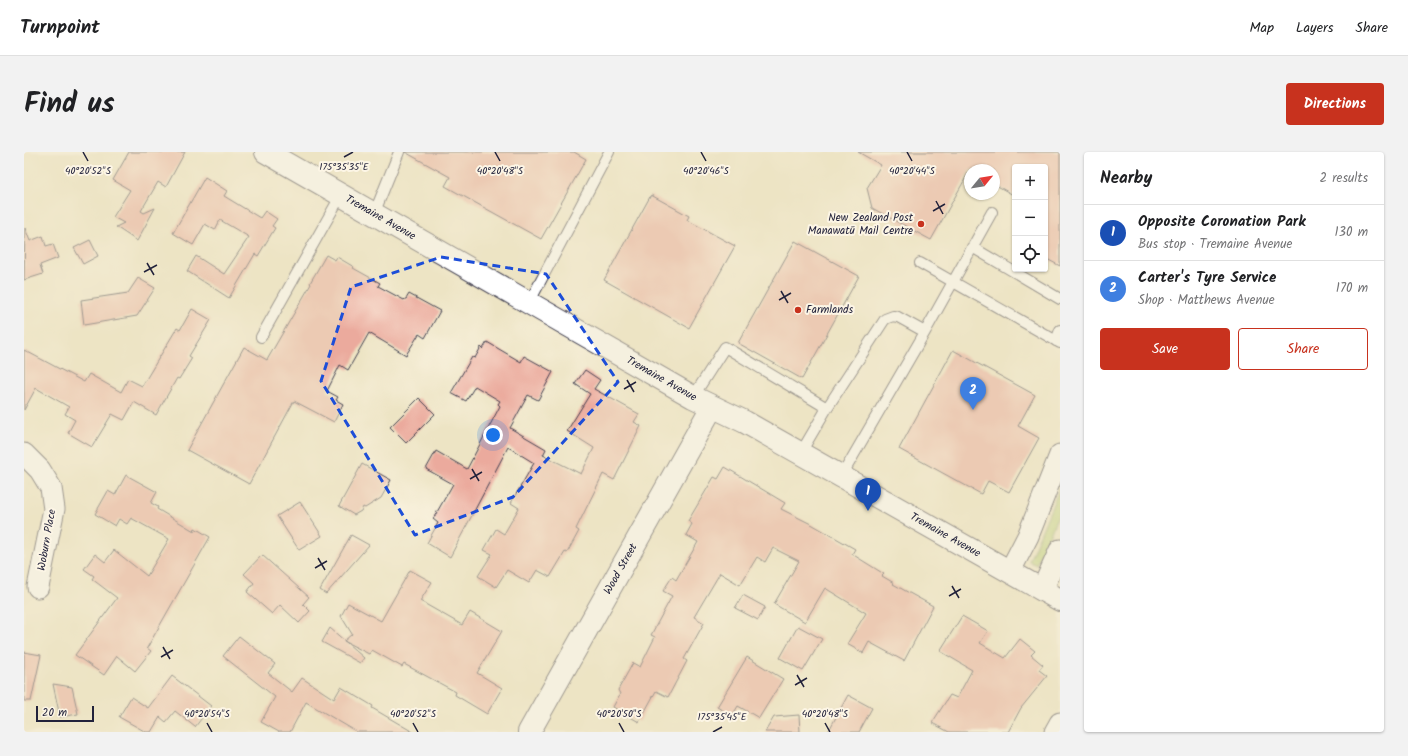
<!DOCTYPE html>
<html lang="en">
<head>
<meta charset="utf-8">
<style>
  body { margin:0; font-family:Kalam,sans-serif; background:#f2f2f2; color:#202124 }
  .controls { position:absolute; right:12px; top:12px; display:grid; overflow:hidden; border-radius:4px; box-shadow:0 1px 3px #0004 }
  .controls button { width:36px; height:36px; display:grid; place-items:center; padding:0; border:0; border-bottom:1px solid #e0e0e0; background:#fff; color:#202124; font:20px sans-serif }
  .compass { position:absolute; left:940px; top:12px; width:36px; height:36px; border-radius:50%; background:#fff; box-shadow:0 1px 3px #0004; rotate:60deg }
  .scale { position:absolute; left:12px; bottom:10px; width:58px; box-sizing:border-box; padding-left:4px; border:2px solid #22223b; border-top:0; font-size:11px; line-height:14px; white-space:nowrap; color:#22223b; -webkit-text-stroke:3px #fcf5e5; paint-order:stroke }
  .you { position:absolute; left:469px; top:283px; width:14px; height:14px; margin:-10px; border:3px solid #fff; border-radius:50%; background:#1a73e8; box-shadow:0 0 0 6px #1a73e833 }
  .badge { display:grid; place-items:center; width:26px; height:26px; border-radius:50%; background:#c8321e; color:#fff; font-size:13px; font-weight:700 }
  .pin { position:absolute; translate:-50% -33px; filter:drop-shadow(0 1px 2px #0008) }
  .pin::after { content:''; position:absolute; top:21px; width:14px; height:12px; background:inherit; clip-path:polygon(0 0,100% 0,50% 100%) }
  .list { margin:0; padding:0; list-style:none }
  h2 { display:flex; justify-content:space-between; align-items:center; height:52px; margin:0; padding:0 16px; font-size:17px }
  h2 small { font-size:13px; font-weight:400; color:#757577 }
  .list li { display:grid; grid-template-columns:26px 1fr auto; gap:12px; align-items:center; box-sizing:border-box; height:56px; padding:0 16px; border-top:1px solid #e0e0e0 }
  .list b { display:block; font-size:15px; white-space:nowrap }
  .list p { margin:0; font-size:13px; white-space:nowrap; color:#757577 }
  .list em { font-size:13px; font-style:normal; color:#757577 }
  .actions { display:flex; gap:8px; padding:12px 16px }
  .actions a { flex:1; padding:9px 0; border:1px solid #c8321e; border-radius:4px; text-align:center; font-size:14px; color:#c8321e }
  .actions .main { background:#c8321e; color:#fff }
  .icon { flex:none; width:22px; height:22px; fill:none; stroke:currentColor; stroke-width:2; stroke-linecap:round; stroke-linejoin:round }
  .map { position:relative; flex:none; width:1036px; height:580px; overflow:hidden; border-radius:4px }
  header { display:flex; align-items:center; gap:24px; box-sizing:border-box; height:56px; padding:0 20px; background:#fff; border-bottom:1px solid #e0e0e0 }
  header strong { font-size:19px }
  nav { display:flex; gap:22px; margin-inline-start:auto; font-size:14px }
  .intro { display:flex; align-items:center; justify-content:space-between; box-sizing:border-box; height:96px; padding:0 24px }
  h1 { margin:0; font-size:28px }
  .button { padding:10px 18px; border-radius:4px; background:#c8321e; color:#fff; font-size:14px; font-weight:700 }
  main { display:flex; gap:24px; padding:0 24px }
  aside { flex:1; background:#fff; border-radius:4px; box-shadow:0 1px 3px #0004 }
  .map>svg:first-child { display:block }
  .green { fill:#b4cd72; stroke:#6b7856 }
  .building { fill:#ebaa9d }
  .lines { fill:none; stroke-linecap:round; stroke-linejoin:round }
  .service-casing { stroke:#403f50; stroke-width:12 }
  .minor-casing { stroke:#403f50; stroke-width:23 }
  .tertiary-casing { stroke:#403f50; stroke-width:24 }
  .secondary-casing { stroke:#403f50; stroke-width:24 }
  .service { stroke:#fff; stroke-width:10 }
  .minor { stroke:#fff; stroke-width:21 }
  .tertiary { stroke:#fff; stroke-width:22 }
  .secondary { stroke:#fff; stroke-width:22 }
  .marked { fill:none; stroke:#1d4ed8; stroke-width:3; stroke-dasharray:8 5; stroke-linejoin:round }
  .ticks { fill:none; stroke:#22223b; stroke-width:1.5 }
  .poi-dot { fill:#c8321e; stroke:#fcf5e5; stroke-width:1.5 }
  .labels { text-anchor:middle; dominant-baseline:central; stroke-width:4; stroke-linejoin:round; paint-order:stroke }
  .street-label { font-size:11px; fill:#22223b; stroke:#fcf5e5 }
  .poi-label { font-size:11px; fill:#22223b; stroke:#fcf5e5; text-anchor:end }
  .ticks-label { font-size:10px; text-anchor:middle; fill:#22223b; stroke:#fcf5e5; stroke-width:4; stroke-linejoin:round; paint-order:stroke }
</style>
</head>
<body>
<header>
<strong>Turnpoint</strong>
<nav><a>Map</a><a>Layers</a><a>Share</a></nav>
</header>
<div class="intro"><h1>Find us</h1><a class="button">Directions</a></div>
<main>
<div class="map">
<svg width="1036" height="580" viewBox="0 0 1036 580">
  <rect width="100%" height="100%" fill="#fcf5e5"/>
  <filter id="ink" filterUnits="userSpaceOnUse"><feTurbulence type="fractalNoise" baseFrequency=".025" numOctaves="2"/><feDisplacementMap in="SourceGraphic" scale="8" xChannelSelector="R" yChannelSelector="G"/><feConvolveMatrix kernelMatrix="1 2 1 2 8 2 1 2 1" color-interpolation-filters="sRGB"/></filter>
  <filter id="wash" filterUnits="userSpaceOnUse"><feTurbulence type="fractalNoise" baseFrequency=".012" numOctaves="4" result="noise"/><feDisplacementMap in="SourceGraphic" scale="16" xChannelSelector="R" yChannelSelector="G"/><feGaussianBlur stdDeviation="0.9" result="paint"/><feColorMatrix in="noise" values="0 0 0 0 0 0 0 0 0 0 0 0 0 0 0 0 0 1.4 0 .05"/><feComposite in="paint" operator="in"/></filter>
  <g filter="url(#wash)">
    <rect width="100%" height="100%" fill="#ede4c4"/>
    <path class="green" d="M1036,335V360L1012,413L1005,409Z"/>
    <g id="blocks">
      <path class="building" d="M105,0H161L142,35L134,30L117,59L120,61L131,56L113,89L92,75L100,71L89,65L106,38L89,28Z
        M381,0H550L562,7L517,87L421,34L426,25Z
        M834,0H1036V114L1021,106V15H991V44L970,32V18H946L907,88L848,56L843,36L857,13Z
        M181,25L203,39L200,44L236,66L241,59L253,67L248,74L251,76L234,104L231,102L205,146L163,119L172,104L200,122L225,85L196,68L191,78L181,72L169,93L149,81Z
        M627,43L665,64L663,68L711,94L665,176L580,128Z
        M1,76L6,89L19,84L22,94L29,92L34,106L16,113L19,122L0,128Z
        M66,88L74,104L59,112L50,96Z
        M771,89L835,124L778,227L714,191Z
        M302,103L311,108L313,105L330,115L329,116L356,131L354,134L380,148L381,147H382L385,142L416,159L401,186L395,182L382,203L345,181L324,218L316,213L303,239L314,245L312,248L319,252L310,270L270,249L225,332L163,298L220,195L243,208L287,132L286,131Z
        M114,126L131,136L113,164L60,173L57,148L104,141Z
        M168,157L187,168L165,204L168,206L155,227L153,226L132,263L110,250L100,268L88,262L68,295L44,281L51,268L41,262L45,255L12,236L0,258V198L60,230L65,222L97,240L104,227L118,234L153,176L156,178Z
        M463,190L497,210L500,204L529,220L514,248L504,243L486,276L522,297L519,303L557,322L570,296L543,279L566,242L551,232L561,218L576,228L570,237L615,262L610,270L617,274L590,328L579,322L552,377L555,379L543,401L541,400L526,425L513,418L505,431L483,418L472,435L454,424L468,402L460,398L472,377L480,382L495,356L487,351L510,311L484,295L426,405L403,391L414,371L409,367L429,332L402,317L412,299L443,317L476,254L474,252L476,249L451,234L442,249L427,241L448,205L451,206L457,195L459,197Z
        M929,198L1011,243L994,274L1015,286L985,340L964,329L957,342L875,297Z
        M395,246L411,262L382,291L366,275Z
        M338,312L367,328L357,346L341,356L339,355L337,359L330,363L315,354Z
        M701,315L761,351L757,357L789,373L831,397L828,402L860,422L858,424L870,431L869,432L909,454L880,509L845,490L839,501L823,492L842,461L801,436L781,470L750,452L775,409L749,396L741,410L733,405L716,433L696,421L670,465L680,471L660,507L663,509L644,545L632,539L615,570L589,555L596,542L594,538L609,511L616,515L631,485L627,483L648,444L639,439L648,425L652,428L674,390L662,383L668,372L664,369L690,325L694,327Z
        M102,323L133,340L127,351L134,355L133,357L170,379L171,376L186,385L123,496L127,499L111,519L93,504L80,523L51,503L93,446L68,427L70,424L60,417L71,402L81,410L90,398L123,424L145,387L107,366L103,372L95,367L91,374L71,362L84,339L91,343Z
        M276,350L298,384L275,398L253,364Z
        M327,383L345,393L302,442L296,438Z
        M238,403L285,445L279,452L286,459L275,471L256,453L248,462L223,440L230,431L220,422Z
        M386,418L408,430L396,449L438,473L446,460L478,479L453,521L478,536L463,562L431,543L432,540L380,512L378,515L348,498L345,502L320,489L328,482L317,464L324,451L357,469Z
        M719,443L741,455L734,468L711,456Z
        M938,464L964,479L956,491L981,506L996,487L1011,499L1007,503L1019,513L1015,518L1023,524L997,556L984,580H925L908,571L926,543L933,546L948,518L916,499Z
        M774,474L798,487L779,519L756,506Z
        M306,476L340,506L336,511L298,490Z
        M215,484L251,512L244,521L268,540L278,526L310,547L317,535L349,554L348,556L389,580H333L282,550L266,580H255L237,570L251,545L199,504Z
        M0,500L17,503L7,549H0Z
        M723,505L759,527L735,566L714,554L708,564L693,555Z
        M148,524L187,554L171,575L151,559L142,570L136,565L127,580H122L95,565L107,545L124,556Z
        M29,532L48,535L54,562L36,565Z
        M824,543L848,556L835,580H804Z
        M775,563L776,580H741L750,565Z"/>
    </g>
  </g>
  <g filter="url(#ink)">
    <use href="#blocks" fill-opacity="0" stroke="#403f50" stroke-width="1"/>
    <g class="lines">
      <defs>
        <path id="service" d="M350,62L375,0
          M948,95L1036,147
          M896,111L1036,191
          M505,151L585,0
          M237,185L317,43
          M1032,189L1036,178
          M669,245L701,195L803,256
          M776,302L803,256L861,167L869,164L874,165L901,180
          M817,325L901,180L968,60"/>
        <path id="minor" d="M0,302L16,318L27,336L30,357L14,435
          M986,419L1004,384L1036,303
          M1018,438L1036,398
          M1031,580L1036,571"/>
        <g id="tertiary">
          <path id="s1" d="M505,580L688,255"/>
        </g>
        <g id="secondary">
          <path id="s2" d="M242,0L669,245L721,270L1036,448"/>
        </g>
      </defs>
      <use href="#service" class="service-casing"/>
      <use href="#minor" class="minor-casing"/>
      <use href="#tertiary" class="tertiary-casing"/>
      <use href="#secondary" class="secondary-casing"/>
      <use href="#service" class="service"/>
      <use href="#minor" class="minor"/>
      <use href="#tertiary" class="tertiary"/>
      <use href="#secondary" class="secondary"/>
    </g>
  </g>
  <path d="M0 0H1036V580H0ZM417,105L522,122L594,230L489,345L391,383L297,229L327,135Z" fill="#ede4c4" fill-opacity=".55" fill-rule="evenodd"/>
  <path class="marked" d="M417,105L522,122L594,230L489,345L391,383L297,229L327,135Z"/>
  <path class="ticks" d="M59,0L64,9M471,0L476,9M677,0L682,9M883,0L888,9M320,5L329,0M912,49L919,62M909,59L921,52M123,111L130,123M120,120L133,113M757,139L764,151M755,148L767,141M603,228L610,240M600,237L612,230M448,317L455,329M446,327L458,320M294,406L301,418M291,416L303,409M928,434L935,446M925,444L937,437M139,495L146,507M137,505L149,498M773,523L780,535M771,533L783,526M183,571L188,580M389,571L394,580M595,571L600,580M801,571L806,580M689,580L698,575"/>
  <g class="poi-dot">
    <circle cx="897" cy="72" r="4"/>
    <circle cx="774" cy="158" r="4"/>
  </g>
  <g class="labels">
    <g class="street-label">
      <text stroke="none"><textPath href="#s2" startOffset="132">Tremaine Avenue</textPath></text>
      <text stroke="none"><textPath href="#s2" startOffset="456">Tremaine Avenue</textPath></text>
      <text stroke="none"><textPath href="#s2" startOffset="780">Tremaine Avenue</textPath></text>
      <text transform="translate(23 388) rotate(-80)">Woburn Place</text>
      <text stroke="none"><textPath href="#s1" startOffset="187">Wood Street</textPath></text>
    </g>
    <g class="poi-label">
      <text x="889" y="66">New Zealand Post<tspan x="889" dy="13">Manawatū Mail Centre</tspan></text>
      <text x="782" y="158" text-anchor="start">Farmlands</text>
    </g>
  </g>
  <g class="ticks-label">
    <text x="320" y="18">175°35'35"E</text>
    <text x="64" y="22">40°20'52"S</text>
    <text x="476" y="22">40°20'48"S</text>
    <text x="682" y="22">40°20'46"S</text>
    <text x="888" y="22">40°20'44"S</text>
    <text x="183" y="565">40°20'54"S</text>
    <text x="389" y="565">40°20'52"S</text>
    <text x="595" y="565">40°20'50"S</text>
    <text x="801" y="565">40°20'48"S</text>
    <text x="698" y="568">175°35'45"E</text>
  </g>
</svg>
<div class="controls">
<button>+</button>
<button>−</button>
<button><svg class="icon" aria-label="locate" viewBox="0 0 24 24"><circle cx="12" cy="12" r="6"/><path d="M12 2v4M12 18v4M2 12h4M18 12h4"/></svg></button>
</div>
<svg class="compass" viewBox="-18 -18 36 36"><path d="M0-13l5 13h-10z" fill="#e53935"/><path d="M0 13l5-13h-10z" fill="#757577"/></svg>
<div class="scale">20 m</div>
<div class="you"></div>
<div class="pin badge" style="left:844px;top:359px;background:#1a4fb4">1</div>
<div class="pin badge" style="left:949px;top:258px;background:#3f7fe0">2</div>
</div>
<aside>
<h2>Nearby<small>2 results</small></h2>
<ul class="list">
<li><span class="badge" style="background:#1a4fb4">1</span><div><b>Opposite Coronation Park</b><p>Bus stop · Tremaine Avenue</p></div><em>130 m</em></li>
<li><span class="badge" style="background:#3f7fe0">2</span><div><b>Carter's Tyre Service</b><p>Shop · Matthews Avenue</p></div><em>170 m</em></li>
</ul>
<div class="actions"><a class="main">Save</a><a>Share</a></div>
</aside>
</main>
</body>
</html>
